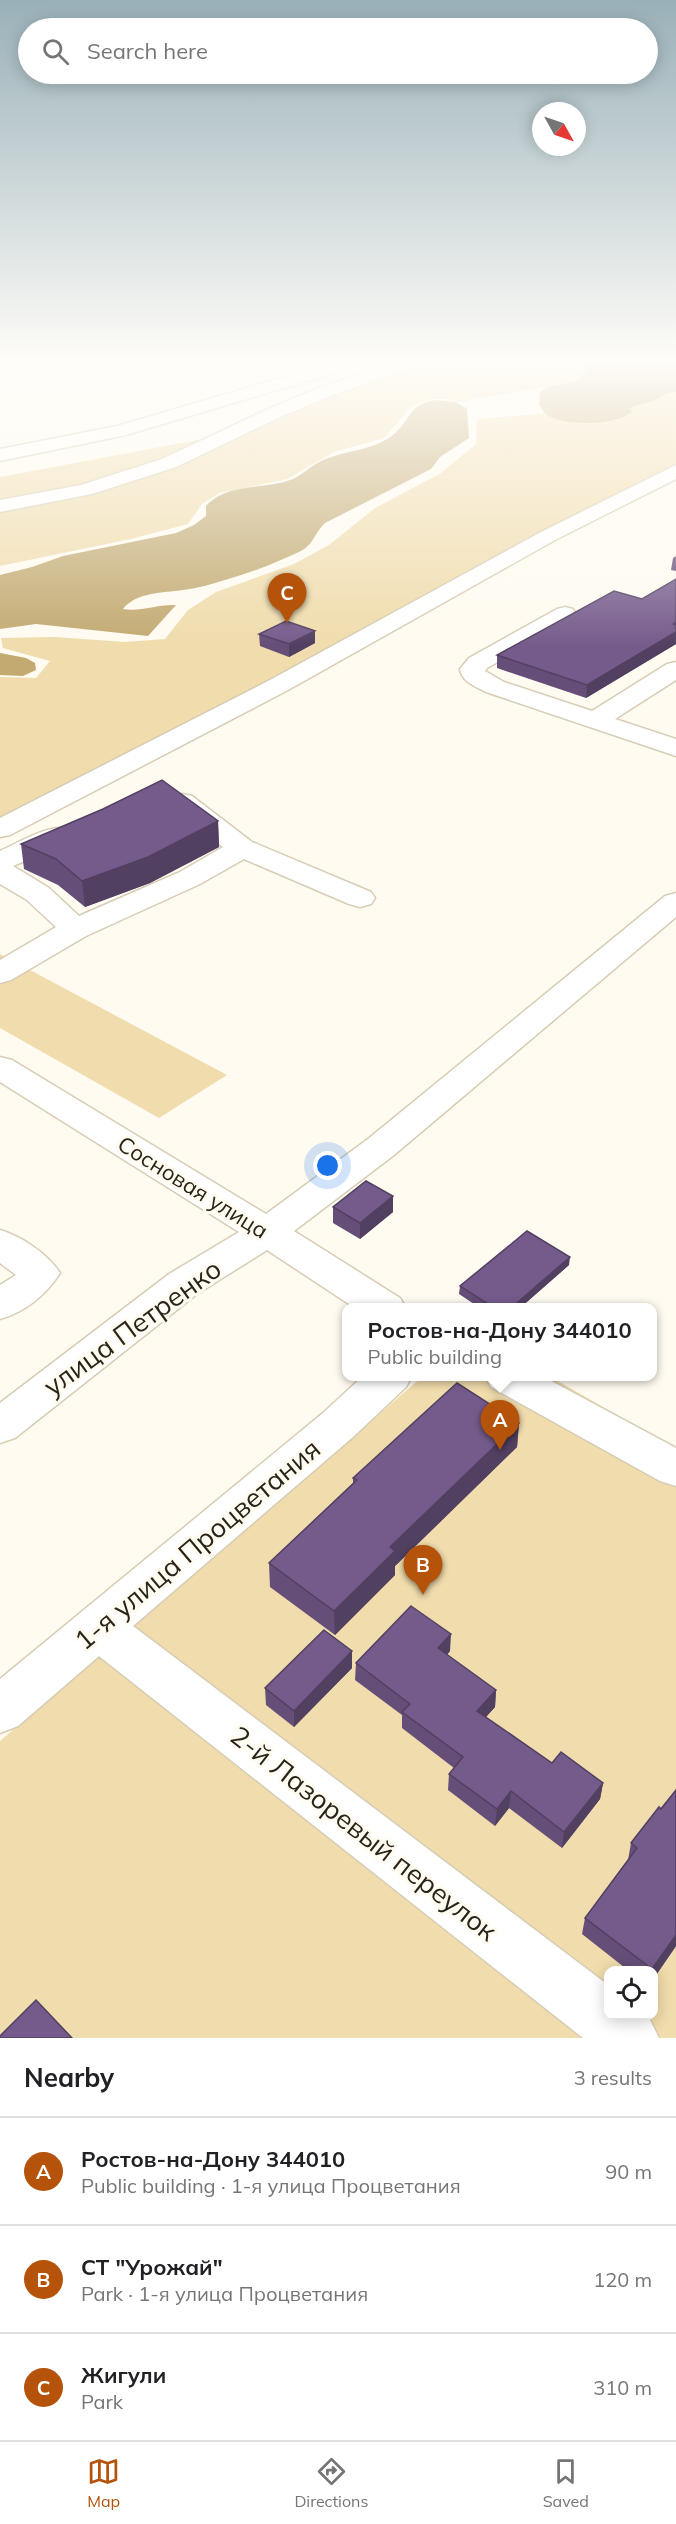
<!DOCTYPE html>
<html lang="en">
<head>
<meta charset="utf-8">
<style>
  body { margin:0; font-family:Mulish,sans-serif; background:#f6f6f6; color:#202124 }
  .controls { position:absolute; right:18px; bottom:18px; display:grid; overflow:hidden; border-radius:12px; box-shadow:0 3px 15px #0003 }
  .controls button { width:54px; height:54px; display:grid; place-items:center; padding:0; border:0; border-bottom:2px solid #e0e0e0; background:#fff; color:#202124; font:30px sans-serif }
  .compass { position:absolute; left:532px; top:102px; width:54px; height:54px; border-radius:50%; background:#fff; box-shadow:0 3px 15px #0003; rotate:130deg }
  .you { position:absolute; left:328px; top:1166px; width:21px; height:21px; margin:-15px; border:4px solid #fff; border-radius:50%; background:#1a73e8; box-shadow:0 0 0 9px #1a73e833 }
  .badge { display:grid; place-items:center; width:39px; height:39px; border-radius:50%; background:#b45309; color:#fff; font-size:20px; font-weight:700 }
  .pin { position:absolute; translate:-50% -50px; filter:drop-shadow(0 2px 3px #0008) }
  .pin::after { content:''; position:absolute; top:32px; width:21px; height:18px; background:inherit; clip-path:polygon(0 0,100% 0,50% 100%) }
  .popup { position:absolute; left:342px; top:1303px; width:315px; height:78px; box-sizing:border-box; display:grid; place-content:center; border-radius:12px; background:#fff; filter:drop-shadow(0 2px 4px #0005); font-size:20px; white-space:nowrap; color:#757577 }
  .popup b { font-size:22px; color:#202124 }
  .popup::after { content:''; position:absolute; left:50%; top:100%; margin-left:-12px; border:12px solid transparent; border-top-color:#fff }
  .list { margin:0; padding:0; list-style:none }
  h2 { display:flex; justify-content:space-between; align-items:center; height:78px; margin:0; padding:0 24px; font-size:26px }
  h2 small { font-size:20px; font-weight:400; color:#757577 }
  .list li { display:grid; grid-template-columns:39px 1fr auto; gap:18px; align-items:center; box-sizing:border-box; height:108px; padding:0 24px; border-top:2px solid #e0e0e0 }
  .list b { display:block; font-size:22px; white-space:nowrap }
  .list p { margin:0; font-size:20px; white-space:nowrap; color:#757577 }
  .list em { font-size:20px; font-style:normal; color:#757577 }
  .icon { flex:none; width:33px; height:33px; fill:none; stroke:currentColor; stroke-width:2; stroke-linecap:round; stroke-linejoin:round }
  .map { position:relative; flex:none; width:676px; height:2038px; overflow:hidden }
  .search { position:absolute; background:#fff; box-shadow:0 3px 15px #0003; left:18px; right:18px; top:18px; height:66px; display:flex; align-items:center; gap:15px; box-sizing:border-box; padding:0 21px; border-radius:33px; color:#757577; font-size:22px }
  .sheet { height:402px; background:#fff }
  nav { display:flex; justify-content:space-around; align-items:center; box-sizing:border-box; height:84px; border-top:2px solid #e0e0e0; background:#fff; font-size:16px; color:#757577 }
  nav a { display:grid; justify-items:center; gap:3px }
  nav .on { color:#b45309 }
  .map>svg:first-child { display:block }
  .green { fill:#f0dcac; fill-rule:evenodd }
  .water { fill:#c2aa71 }
  .lines { fill:none; stroke-linecap:round; stroke-linejoin:round }
  .minor-casing { stroke:#d7cdb5; stroke-width:3 }
  .minor { fill:#fff; fill-rule:evenodd }
  .wall { fill:#654e78 }
  .shaded-wall { fill:#524061 }
  .building { fill:#755b8b; stroke:#524061; stroke-width:1.5 }
  .labels { text-anchor:middle; dominant-baseline:central; stroke-width:6; stroke-linejoin:round; paint-order:stroke }
  .street-label { font-size:22px; fill:#28241b; stroke:#fffbf1 }
  .near-street-label { font-size:27px; fill:#28241b; stroke:#fffbf1 }
</style>
</head>
<body>
<div class="map">
<svg width="676" height="2038" viewBox="0 0 676 2038">
  <rect width="100%" height="100%" fill="#fffbf1"/>
  <path class="green" d="M396,361H606L599,378L459,402L449,399H428L410,408L384,438L334,452L287,479L219,493L202,504L188,524L131,539L0,566V477L219,436L302,397Z
    M676,389V475L0,835V677L36,678L50,661L3,648L1,638L55,637L125,642L165,639L188,610L216,592L294,564L329,545L375,508L441,473L476,444L477,419L626,407L667,390Z
    M0,954L227,1075L159,1118L0,1028Z
    M422,1377H551L676,1449V2038H0V1741ZM608,1970H654V2016H608Z"/>
  <path class="water" d="M587,361H676V392C663,393 664,396 653,401C645,404 637,404 629,409L632,411C619,426 565,426 549,416C544,413 542,409 539,405L540,392C556,380 573,388 588,371L584,364Z
    M435,400L456,402L467,409L469,438L440,457L431,469L325,523C315,532 314,544 301,551C278,562 253,572 228,579C213,584 198,588 183,590C163,593 136,592 123,609C141,612 157,604 176,605L148,636L36,624L0,629V575L32,567L63,556L176,533L194,525L206,516V506C227,482 266,490 293,479C303,474 311,466 321,461C344,450 375,451 394,434C412,419 406,406 435,400Z
    M0,653L26,658L35,663L36,670L23,676L0,675Z"/>
  <g class="lines">
    <defs>
      <path id="minor" d="M398,361H421L419,364L328,397L280,417L176,467L92,494L0,512V500L81,485L162,459L268,409L316,389Z
        M332,363L340,368L338,372L126,435L0,461V449L117,426Z
        M676,465V479L555,540L288,690L10,835L0,837V818L270,680L541,532Z
        M565,607L573,609L576,614L573,619L487,668L485,671L504,682L592,711L667,664L676,662V680L615,719L676,739V756L486,692C475,686 462,682 460,669L469,658L557,609Z
        M182,794L192,796L252,842L371,892L375,898L371,904L360,907L349,904L244,859L200,884L86,936L11,980L0,983V960L56,927L27,900L0,884V851C21,842 49,823 72,829L76,835L72,841L13,866L49,888L79,916L180,872L223,847L172,808L168,802L172,796Z
        M676,893V917L394,1155L294,1231L400,1298L406,1308H355L267,1250L197,1294L15,1438L0,1443V1403L169,1274L239,1232L0,1082V1057L12,1060L266,1214L368,1139L665,896Z
        M0,1230C21,1236 48,1254 60,1273C46,1295 25,1312 0,1319V1285L16,1275L0,1263Z
        M363,1376H412L406,1387L353,1437L133,1626L608,1985V2016H648L659,2038H583L99,1656L18,1726L0,1733V1679L323,1413Z
        M485,1376H542L676,1448V1486L660,1481L491,1387Z"/>
    </defs>
    <use href="#minor" class="minor-casing"/>
    <use href="#minor" class="minor"/>
  </g>
  <path class="wall" d="M676,556V571L671,570L673,558Z
    M676,579V644L586,698L497,668V655L642,599Z
    M259,634L315,643L289,657L260,646Z
    M218,821L219,847L150,883L85,907L58,885L24,869L21,844Z
    M393,1196V1212L360,1239L333,1223V1207Z
    M569,1265L520,1308H480L459,1294L460,1286Z
    M519,1423L517,1447L395,1566V1575L335,1635L270,1587L269,1563L353,1483V1478Z
    M352,1651V1668L294,1727L266,1705L265,1688Z
    M450,1651L447,1655L496,1690L495,1707L486,1717L552,1763L603,1783L600,1799L562,1848L509,1808L495,1826L448,1790L449,1774L454,1768L402,1728V1715L355,1680L356,1663Z
    M676,1790V1946L654,1978V1971H629L582,1934L585,1918L628,1860L631,1843Z"/>
  <path class="shaded-wall" d="M676,622V644L586,698L587,685Z
    M315,631V643L289,657V644Z
    M218,821L219,847L150,883L85,907L82,881Z
    M393,1196V1212L360,1239V1223Z
    M570,1257L569,1265L520,1308H511Z
    M519,1423L517,1447L395,1566V1575L335,1635L334,1611L390,1547Z
    M451,1634L450,1651L437,1665L438,1648Z
    M352,1651V1668L294,1727V1711Z
    M496,1690L495,1707L476,1728L477,1711Z
    M603,1783L600,1799L562,1848L564,1832Z
    M511,1791L509,1808L495,1826L497,1809Z
    M676,1935V1946L654,1978V1971H651L652,1969Z"/>
  <path class="building" d="M676,579V622L673,624L676,625V632L587,685L497,655L614,591L642,599Z
    M286,621L315,631L289,644L259,634Z
    M162,780L218,821L148,857L82,881L56,859L21,844L103,809Z
    M366,1181L393,1196L360,1223L333,1207Z
    M527,1231L570,1257L511,1308H494L460,1286Z
    M457,1383L519,1423L390,1547L395,1551L334,1611L269,1563L357,1480L353,1478Z
    M411,1606L451,1634L438,1648L496,1690L477,1711L552,1763L561,1752L603,1783L564,1832L511,1791L497,1809L449,1774L463,1757L402,1712L410,1704L356,1663Z
    M324,1630L352,1651L294,1711L265,1688Z
    M676,1790V1935L652,1969L585,1918L637,1848L631,1843L659,1807L661,1809Z
    M36,2000L72,2038H0V2036Z"/>
  <linearGradient id="sky" x2="0" y2="1"><stop stop-color="#99b0b8"/><stop offset="0.56" stop-color="#fffdf9"/><stop offset="1" stop-color="#fffdf9" stop-opacity="0"/></linearGradient>
  <rect width="676" height="646" fill="url(#sky)"/>
  <g class="labels">
    <g class="street-label">
      <text transform="translate(193 1187) rotate(32)">Сосновая улица</text>
    </g>
    <g class="near-street-label">
      <text transform="translate(132 1327) rotate(-36)">улица Петренко</text>
      <text transform="translate(197 1544) rotate(-40)">1-я улица Процветания</text>
      <text transform="translate(364 1833) rotate(38)">2-й Лазоревый переулок</text>
    </g>
  </g>
</svg>
<div class="controls">
<button><svg class="icon" aria-label="locate" viewBox="0 0 24 24"><circle cx="12" cy="12" r="6"/><path d="M12 2v4M12 18v4M2 12h4M18 12h4"/></svg></button>
</div>
<svg class="compass" viewBox="-18 -18 36 36"><path d="M0-13l5 13h-10z" fill="#e53935"/><path d="M0 13l5-13h-10z" fill="#757577"/></svg>
<div class="you"></div>
<div class="pin badge" style="left:500px;top:1450px">A</div>
<div class="popup"><b>Ростов-на-Дону 344010</b>Public building</div>
<div class="pin badge" style="left:423px;top:1595px">B</div>
<div class="pin badge" style="left:287px;top:623px">C</div>
<div class="search"><svg class="icon" aria-label="search" viewBox="0 0 24 24"><circle cx="10" cy="10" r="6"/><path d="M15 15l6 6"/></svg>Search here</div>
</div>
<section class="sheet">
<h2>Nearby<small>3 results</small></h2>
<ul class="list">
<li><span class="badge">A</span><div><b>Ростов-на-Дону 344010</b><p>Public building · 1-я улица Процветания</p></div><em>90 m</em></li>
<li><span class="badge">B</span><div><b>СТ &quot;Урожай&quot;</b><p>Park · 1-я улица Процветания</p></div><em>120 m</em></li>
<li><span class="badge">C</span><div><b>Жигули</b><p>Park</p></div><em>310 m</em></li>
</ul>
</section>
<nav>
<a class="on"><svg class="icon" aria-label="map" viewBox="0 0 24 24"><path d="M3 6l6-2 6 2 6-2v14l-6 2-6-2-6 2zM9 4v14M15 6v14"/></svg>Map</a>
<a><svg class="icon" aria-label="directions" viewBox="0 0 24 24"><path d="M12 3l9 9-9 9-9-9zM9 14v-3h6M13 9l2 2-2 2"/></svg>Directions</a>
<a><svg class="icon" aria-label="saved" viewBox="0 0 24 24"><path d="M7 4h10v16l-5-4-5 4z"/></svg>Saved</a>
</nav>
</body>
</html>
